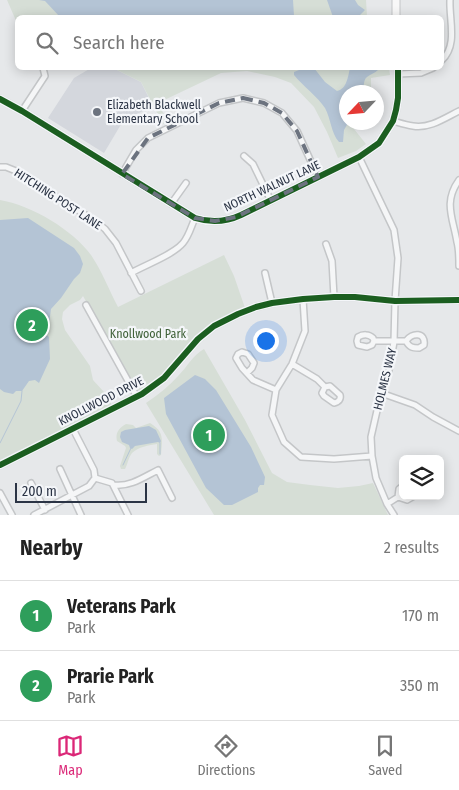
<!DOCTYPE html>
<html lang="en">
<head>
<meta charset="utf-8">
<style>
  body { margin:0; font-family:"Fira Sans Condensed",sans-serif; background:#f6f6f6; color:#222 }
  .controls { position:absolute; right:15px; bottom:15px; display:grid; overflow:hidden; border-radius:8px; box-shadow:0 2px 12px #0003 }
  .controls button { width:45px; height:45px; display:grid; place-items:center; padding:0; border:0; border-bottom:1px solid #e0e0e0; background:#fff; color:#222; font:25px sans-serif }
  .compass { position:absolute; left:339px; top:85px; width:45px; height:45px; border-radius:50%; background:#fff; box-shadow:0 2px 12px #0003; rotate:244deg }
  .scale { position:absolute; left:15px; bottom:12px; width:132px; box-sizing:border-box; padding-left:5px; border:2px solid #2b3445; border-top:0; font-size:14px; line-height:18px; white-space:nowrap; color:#2b3445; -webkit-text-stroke:4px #f4f6f9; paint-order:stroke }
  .you { position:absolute; left:265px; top:340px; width:18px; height:18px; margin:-12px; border:4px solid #fff; border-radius:50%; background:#1a73e8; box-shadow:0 0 0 8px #1a73e833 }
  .badge { display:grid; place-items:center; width:32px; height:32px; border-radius:50%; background:#db2777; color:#fff; font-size:16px; font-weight:700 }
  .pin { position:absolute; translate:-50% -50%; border:2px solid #fff; box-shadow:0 1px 5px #0006 }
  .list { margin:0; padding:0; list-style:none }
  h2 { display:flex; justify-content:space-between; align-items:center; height:65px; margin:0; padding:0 20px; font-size:21px }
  h2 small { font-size:16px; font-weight:400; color:#767676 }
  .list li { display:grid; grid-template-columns:32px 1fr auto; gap:15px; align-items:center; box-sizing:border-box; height:70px; padding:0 20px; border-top:1px solid #e0e0e0 }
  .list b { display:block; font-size:19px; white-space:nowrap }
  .list p { margin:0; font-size:16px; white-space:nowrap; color:#767676 }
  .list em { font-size:16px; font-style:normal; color:#767676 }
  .icon { flex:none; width:28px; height:28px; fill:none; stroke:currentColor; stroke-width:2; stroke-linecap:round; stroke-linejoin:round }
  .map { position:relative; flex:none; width:459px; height:515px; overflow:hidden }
  .search { position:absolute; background:#fff; box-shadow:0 2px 12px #0003; left:15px; right:15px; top:15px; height:55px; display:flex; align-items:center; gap:12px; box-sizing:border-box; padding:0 18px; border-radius:8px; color:#767676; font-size:19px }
  .sheet { height:205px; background:#fff }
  nav { display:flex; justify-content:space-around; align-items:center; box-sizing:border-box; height:70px; border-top:1px solid #e0e0e0; background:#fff; font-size:14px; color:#767676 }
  nav a { display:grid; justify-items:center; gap:2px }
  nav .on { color:#db2777 }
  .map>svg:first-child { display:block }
  .built { fill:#d4d7dd }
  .green { fill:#d6ded6 }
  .water { fill:#b4c4d5 }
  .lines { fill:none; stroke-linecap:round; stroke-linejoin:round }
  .stream { stroke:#b4c4d5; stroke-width:1 }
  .street-casing { stroke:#c4c6c8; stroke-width:8 }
  .secondary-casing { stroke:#c4c6c8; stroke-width:9 }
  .street { stroke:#f5f6f7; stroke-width:5 }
  .secondary { stroke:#f8f8f8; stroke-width:7 }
  .cycleway-casing { stroke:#f4f6f9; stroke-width:9 }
  .cycleway { stroke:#1b5e20; stroke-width:6 }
  .marked { fill:none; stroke:#6c737f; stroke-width:4; stroke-dasharray:10 6; stroke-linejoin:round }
  .poi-dot { fill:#6c737f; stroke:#f4f6f9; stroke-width:2 }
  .labels { text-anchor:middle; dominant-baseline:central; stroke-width:4.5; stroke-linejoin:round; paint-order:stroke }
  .poi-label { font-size:12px; fill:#2b3445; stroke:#f4f6f9; text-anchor:start }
  .street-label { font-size:12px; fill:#2b3445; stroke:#f4f6f9 }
  .park-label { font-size:12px; fill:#3f6138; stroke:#f4f6f9 }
</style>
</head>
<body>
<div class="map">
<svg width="459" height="515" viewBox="0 0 459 515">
  <rect width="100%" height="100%" fill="#e6e8ea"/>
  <path class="built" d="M91,68H113L141,82L153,106L123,121L104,153L48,118L74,78Z"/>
  <path class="green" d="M7,0H366L367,17L18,18L17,23Z
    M113,68H389L390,75L371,78V92H346V122L359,123L354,129L366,144L356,151L338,158L327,132L314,107L291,83L275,77L247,71L221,73L158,103L168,122L163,124L141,82Z
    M0,200C31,205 73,230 91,255C102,271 109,290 118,307L224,255L234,276L245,308C227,315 211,322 197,335C177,353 164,381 138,391L136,389L83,296L80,300L70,305L63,312L62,319L65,330L90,366L93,380L104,392L112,405L0,460Z
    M204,349L245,420L272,473L287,482L310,485L338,488L359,486L373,483L388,515H214L146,403C158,395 169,386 179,375C187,367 193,355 204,349Z
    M150,423C165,432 162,440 161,455L159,456L157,454V444C149,445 138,447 132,453C128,458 128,464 125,469H121L120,466L126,448L125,446L117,441C115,433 119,428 126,424L133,425L136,428Z"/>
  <path class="water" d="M39,0H293L294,16L296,17H274L268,15L256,18L60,17L45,1Z
    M327,0H355L358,5L365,10L358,17H333Z
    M304,68H314L325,82L337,91C347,89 348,76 350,68H373L378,70C375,73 371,74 367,77C363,80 364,88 363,92H346V122L348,123L344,130L343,142H339C331,133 331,119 325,108C318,97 303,86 294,75V72Z
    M28,218L74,248L80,256L83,264L80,273L74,279L61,298L51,309L49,324L43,321L33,312H29L28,317L29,320L49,337L50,359L39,383L35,380L29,381L22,391H16L13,394L4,392L0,389V220Z
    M195,375L205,379L216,390L251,447L265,477L264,485H260L258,488V492L232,505H224L206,488L166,414L164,398Z
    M149,426L156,430L161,441L160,443L158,442L135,446L132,449L130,448L129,445L122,442L120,437L121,432L125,430Z"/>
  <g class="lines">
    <path class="stream" d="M0,443L21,401L22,391
      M160,454V443
      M123,465L131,448"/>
    <defs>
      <path id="street" d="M442,60C458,45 449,20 450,0
        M398,74L421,73L433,68
        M22,111L45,76L43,68
        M393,121C400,123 406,125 413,126C429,129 445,118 459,111
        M244,156L253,164L271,201
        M359,157L394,230L398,258L395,301L394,342L389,370L381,393L371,437L372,456L376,478L387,504L394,515
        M0,167H6L16,171L95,221L105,229L116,243L141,291
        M122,174L136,150L148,138L219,103L243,98L264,103L282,113L297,131L318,177
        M459,180C443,202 453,218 457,242C459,249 459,258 459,266
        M171,204L186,183
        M326,244L332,261L334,297
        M131,273C145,265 173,255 183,243C189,236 191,227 195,218
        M265,273L272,303
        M303,299L305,331L292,364L276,390L272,415L284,442L301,457L334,459L372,456
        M86,305L137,397
        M374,341L372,345L367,347L358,345L357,341L358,337C363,334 369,334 373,338L374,341H406C412,332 426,332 424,345L419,348C412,348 409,347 406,341
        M292,364L317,379L325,387
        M247,373L252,368L254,363L248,354L242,352L238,354L236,358L242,368L253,380L276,390
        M330,386L340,395C341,399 339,402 334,403L324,396L322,393L325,387Z
        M381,393L415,405L433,417L459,431
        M60,469L81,515
        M95,478L112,483L128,515
        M31,483L45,510
        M114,485C130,487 144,477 158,470L172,498
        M0,493L12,515
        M398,497L407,500L414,496
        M387,504L398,497L399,489L403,486
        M34,515L89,486L95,478L94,470L73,429"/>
      <path id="secondary" d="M396,0V18
        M0,99L22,111L195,218C211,223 226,222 241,215L359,157L379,143L393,121L396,110L398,98V68
        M0,465L142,394L164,378L198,339L214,326L238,314L256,307L272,303L303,299L334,297H355L395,301L459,300"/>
    </defs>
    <use href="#street" class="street-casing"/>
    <use href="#secondary" class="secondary-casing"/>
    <use href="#street" class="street"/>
    <use href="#secondary" class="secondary"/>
    <defs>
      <path id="cycleway" d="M0,99L22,111L195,218C211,223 226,222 241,215L359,157L379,143L393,121L396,110L398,98V68
        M0,465L142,394L164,378L198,339L214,326L238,314L256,307L272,303L303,299L334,297H355L395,301L459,300"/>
    </defs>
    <use href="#cycleway" class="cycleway-casing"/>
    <use href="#cycleway" class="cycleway"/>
  </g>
  <path class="marked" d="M243,98L264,103L282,113L297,131L318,177L236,217L215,221L195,218L122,174L148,138L219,103Z"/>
  <circle class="poi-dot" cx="97" cy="112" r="5"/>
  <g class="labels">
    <g class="poi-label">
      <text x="107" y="105">Elizabeth Blackwell<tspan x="107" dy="14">Elementary School</tspan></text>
    </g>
    <g class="street-label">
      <text transform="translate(272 186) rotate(-25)">NORTH WALNUT LANE</text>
      <text transform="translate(58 199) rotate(33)">HITCHING POST LANE</text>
      <text transform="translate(385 379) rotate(-76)">HOLMES WAY</text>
      <text transform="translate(101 401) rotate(-27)">KNOLLWOOD DRIVE</text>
    </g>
    <g class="park-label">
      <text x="148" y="334">Knollwood Park</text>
    </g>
  </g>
</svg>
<div class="controls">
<button><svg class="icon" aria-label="layers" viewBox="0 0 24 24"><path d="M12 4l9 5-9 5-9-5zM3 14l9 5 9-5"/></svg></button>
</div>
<svg class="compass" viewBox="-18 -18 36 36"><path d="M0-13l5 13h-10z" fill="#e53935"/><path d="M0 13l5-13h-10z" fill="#767676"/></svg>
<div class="scale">200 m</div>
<div class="you"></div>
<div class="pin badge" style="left:209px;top:435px;background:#2e9e5b">1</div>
<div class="pin badge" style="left:32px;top:325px;background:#2e9e5b">2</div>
<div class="search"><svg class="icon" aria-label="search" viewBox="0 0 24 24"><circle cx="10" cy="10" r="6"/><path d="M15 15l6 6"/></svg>Search here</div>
</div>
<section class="sheet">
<h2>Nearby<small>2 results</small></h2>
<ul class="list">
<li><span class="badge" style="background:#2e9e5b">1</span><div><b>Veterans Park</b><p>Park</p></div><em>170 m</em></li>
<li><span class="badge" style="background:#2e9e5b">2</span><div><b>Prarie Park</b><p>Park</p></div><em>350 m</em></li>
</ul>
</section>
<nav>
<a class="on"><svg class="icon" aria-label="map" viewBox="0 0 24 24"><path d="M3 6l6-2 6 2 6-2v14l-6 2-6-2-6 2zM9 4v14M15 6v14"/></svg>Map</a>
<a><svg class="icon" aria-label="directions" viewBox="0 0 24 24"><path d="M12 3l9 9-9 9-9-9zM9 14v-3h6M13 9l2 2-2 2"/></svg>Directions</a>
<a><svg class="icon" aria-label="saved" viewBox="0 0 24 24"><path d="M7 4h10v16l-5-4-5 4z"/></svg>Saved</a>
</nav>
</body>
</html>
